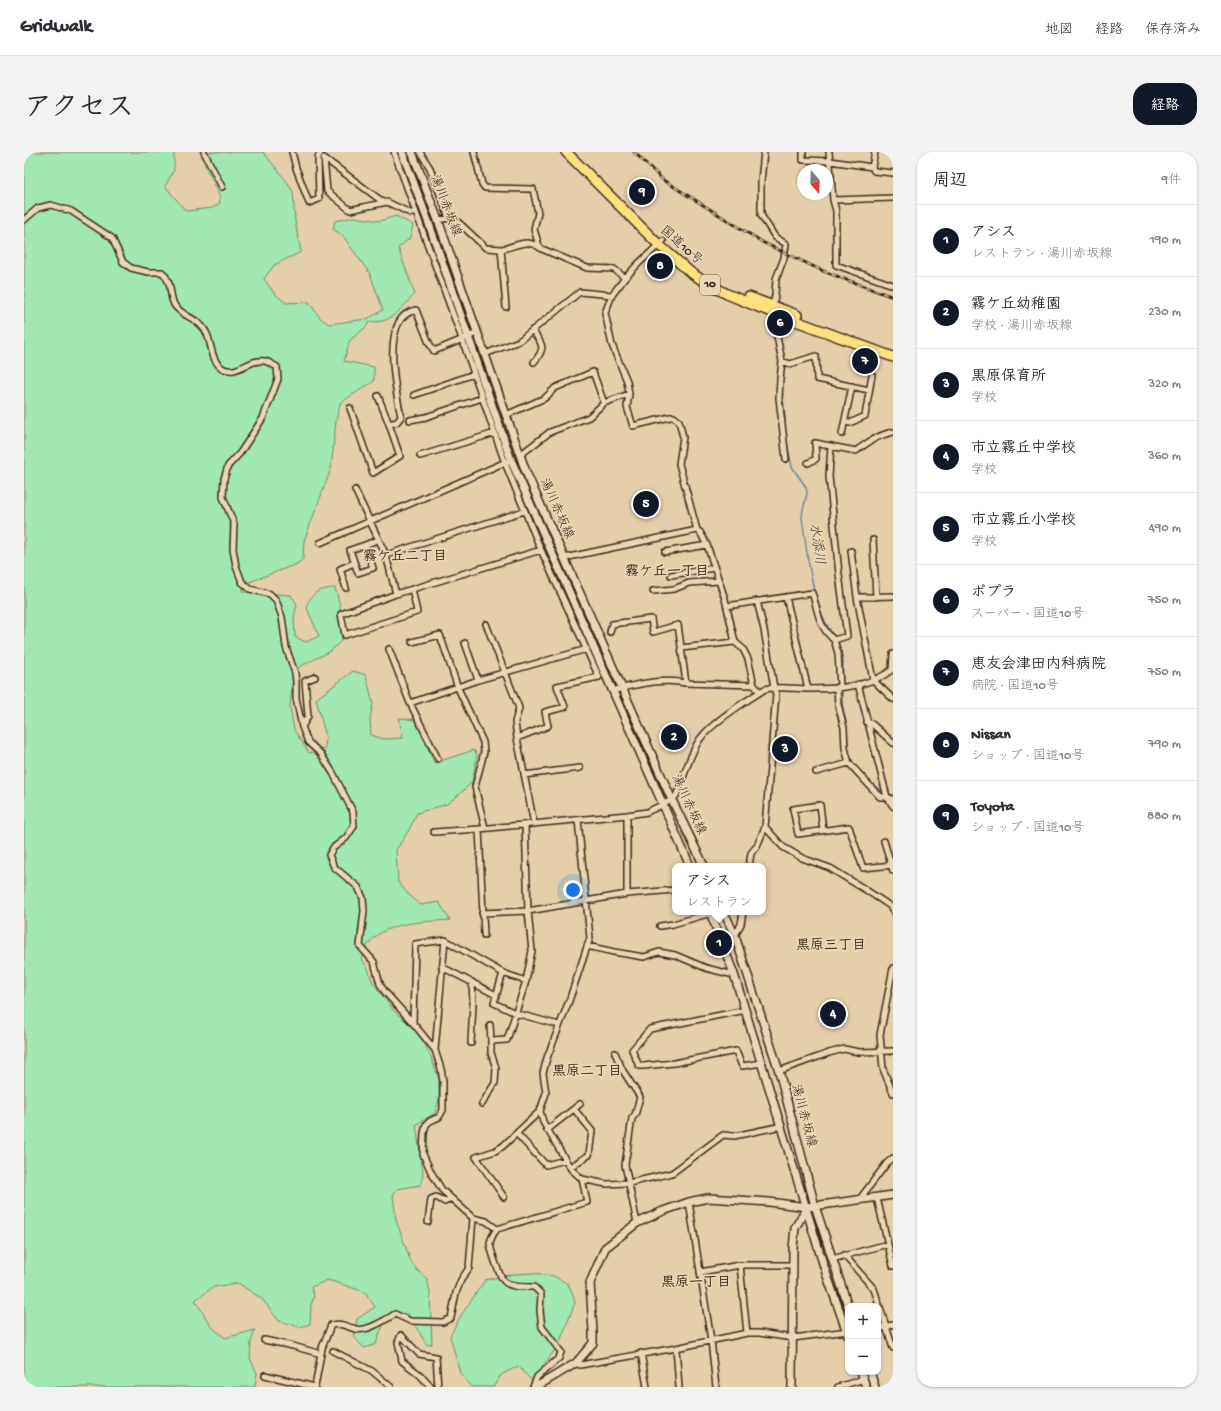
<!DOCTYPE html>
<html lang="ja">
<head>
<meta charset="utf-8">
<style>
  body { margin:0; font-family:"Gochi Hand","Klee One",sans-serif; background:#f2f2f3; color:#2b2b33 }
  .controls { position:absolute; right:12px; bottom:12px; display:grid; overflow:hidden; border-radius:8px; box-shadow:0 1px 3px #0004 }
  .controls button { width:36px; height:36px; display:grid; place-items:center; padding:0; border:0; border-bottom:1px solid #e1e1e2; background:#fff; color:#2b2b33; font:20px sans-serif }
  .compass { position:absolute; left:773px; top:12px; width:36px; height:36px; border-radius:50%; background:#fff; box-shadow:0 1px 3px #0004; rotate:161deg }
  .you { position:absolute; left:549px; top:738px; width:14px; height:14px; margin:-10px; border:3px solid #fff; border-radius:50%; background:#1a73e8; box-shadow:0 0 0 6px #1a73e833 }
  .badge { display:grid; place-items:center; width:26px; height:26px; border-radius:50%; background:#111827; color:#fff; font-size:13px; font-weight:700 }
  .pin { position:absolute; translate:-50% -50%; border:2px solid #fff; box-shadow:0 1px 4px #0006 }
  .popup { position:absolute; left:648px; top:711px; width:94px; height:52px; box-sizing:border-box; display:grid; place-content:center; border-radius:8px; background:#fff; filter:drop-shadow(0 1px 3px #0005); font-size:13px; white-space:nowrap; color:#7c7c81 }
  .popup b { font-size:15px; color:#2b2b33 }
  .popup::after { content:''; position:absolute; left:50%; top:100%; margin-left:-8px; border:8px solid transparent; border-top-color:#fff }
  .list { margin:0; padding:0; list-style:none }
  h2 { display:flex; justify-content:space-between; align-items:center; height:52px; margin:0; padding:0 16px; font-size:17px }
  h2 small { font-size:13px; font-weight:400; color:#7c7c81 }
  .list li { display:grid; grid-template-columns:26px 1fr auto; gap:12px; align-items:center; box-sizing:border-box; height:72px; padding:0 16px; border-top:1px solid #e1e1e2 }
  .list b { display:block; font-size:15px; white-space:nowrap }
  .list p { margin:0; font-size:13px; white-space:nowrap; color:#7c7c81 }
  .list em { font-size:13px; font-style:normal; color:#7c7c81 }
  .map { position:relative; flex:none; width:869px; height:1235px; overflow:hidden; border-radius:16px }
  header { display:flex; align-items:center; gap:24px; box-sizing:border-box; height:56px; padding:0 20px; background:#fff; border-bottom:1px solid #e1e1e2 }
  header strong { font-size:19px }
  nav { display:flex; gap:22px; margin-inline-start:auto; font-size:14px }
  .intro { display:flex; align-items:center; justify-content:space-between; box-sizing:border-box; height:96px; padding:0 24px }
  h1 { margin:0; font-size:28px }
  .button { padding:10px 18px; border-radius:16px; background:#111827; color:#fff; font-size:14px; font-weight:700 }
  main { display:flex; gap:24px; padding:0 24px }
  aside { flex:1; background:#fff; border-radius:16px; box-shadow:0 1px 3px #0004 }
  .map>svg:first-child { display:block }
  .green { fill:#a1e7b3; stroke:#6e8868 }
  .lines { fill:none; stroke-linecap:round; stroke-linejoin:round }
  .stream { stroke:#6c8698; stroke-width:1.5 }
  .street-casing { stroke:#3b2a1e; stroke-width:8 }
  .secondary-casing { stroke:#3b2a1e; stroke-width:10 }
  .highway-casing { stroke:#3b2a1e; stroke-width:12 }
  .street { stroke:#e9d7b5; stroke-width:5 }
  .secondary { stroke:#e9d7b5; stroke-width:7 }
  .highway { stroke:#fde080; stroke-width:9 }
  .rail-casing { stroke:#3b2a1e; stroke-width:3 }
  .rail { stroke:#e9d7b5; stroke-width:1.5; stroke-dasharray:4.5; stroke-linecap:butt }
  .labels { text-anchor:middle; dominant-baseline:central; stroke-width:3.5; stroke-linejoin:round; paint-order:stroke }
  .shield { fill:#e9d7b5; stroke:#6f5e4b; stroke-width:1 }
  .shield-label { font-size:12px; font-weight:bold; fill:#3b2a1e }
  .street-label { font-size:13px; fill:#3b2a1e; stroke:#e9d7b5 }
  .water-label { font-size:14px; font-style:italic; fill:#47413d; stroke:#e9d7b5 }
  .neighbourhood-label { font-size:14px; font-weight:bold; fill:#3b2a1e; stroke:#e9d7b5 }
</style>
</head>
<body>
<header>
<strong>Gridwalk</strong>
<nav><a>地図</a><a>経路</a><a>保存済み</a></nav>
</header>
<div class="intro"><h1>アクセス</h1><a class="button">経路</a></div>
<main>
<div class="map">
<svg width="869" height="1235" viewBox="0 0 869 1235">
  <rect width="100%" height="100%" fill="#e5cfab"/>
  <filter id="ink" filterUnits="userSpaceOnUse"><feTurbulence type="fractalNoise" baseFrequency=".025" numOctaves="2"/><feDisplacementMap in="SourceGraphic" scale="8" xChannelSelector="R" yChannelSelector="G"/><feConvolveMatrix kernelMatrix="1 2 1 2 8 2 1 2 1" color-interpolation-filters="sRGB"/></filter>
  <g filter="url(#ink)">
    <path class="green" d="M0,0H150V18L141,34L162,59L188,56L196,51C196,33 177,16 179,0H239L264,31L269,40L271,69L277,100L250,113L240,127L250,141L262,151L285,150L296,166L305,172L343,167L359,158L346,122L319,84L309,77L311,69L330,65L356,69L372,64L389,73L386,86L374,96L391,142C378,155 366,174 346,169L341,176L326,188L320,209L350,215V229L316,251L312,269L307,317L280,389L279,407L273,412L220,432L219,440L267,443L273,452L270,466L271,485L282,490L295,484L282,454C289,440 295,437 311,436L316,453L318,488L307,499L275,515L268,532L266,555L270,578L285,601L301,596L302,585L292,547L329,519L342,523L349,552L346,566L347,583L360,587L379,586L375,566L392,568L410,611L450,598L453,603L448,630L437,641L423,652L393,661L385,678L372,698L374,730L384,742L397,753L415,750L426,768C401,770 363,769 346,790C342,794 340,801 338,807L344,817L349,831L370,859L395,880L406,903L415,927V948L411,961L392,973L399,1021L397,1033L373,1037L369,1043L372,1068L387,1110L393,1118L403,1127L406,1140L408,1192L403,1193L384,1162H365L356,1180L352,1192L340,1196L330,1185L333,1167L351,1155L341,1140L304,1128L287,1135L290,1144L287,1153L286,1172L276,1175L255,1169L238,1147L214,1131L190,1135L171,1148L187,1174L201,1186L231,1178L227,1190L226,1206L233,1221L231,1235H0Z
      M509,1121L530,1124L544,1132L549,1142L551,1151L535,1192L508,1229L494,1214L477,1223L469,1235H447L436,1221L426,1184L436,1165L461,1128L490,1122Z"/>
    <g class="lines">
      <path class="stream" d="M758,233C758,247 762,261 761,275
        M761,281L768,315L782,335L783,342L779,357L778,366C783,400 788,456 810,484
        M814,489L819,509L818,549L821,570
        M823,582C824,589 823,598 826,604C831,617 849,635 861,641
        M865,642L869,643"/>
      <defs>
        <path id="street" d="M180,0L198,35
          M268,0L272,16L285,51L295,47L294,5L297,0
          M370,0L438,187L481,311L517,398L575,525L533,534L541,555L521,560L524,574L493,586
          M396,0L406,16L425,66
          M450,0L458,32L461,36L509,37L514,61L510,77L515,94
          M740,0L737,29V63L751,85L762,92L760,106L752,127L751,143L748,160L758,209L756,227L755,246L762,307
          M779,0V8L806,9L848,15L850,19L869,21
          M805,0L809,48L812,59V113L869,133
          M848,15L851,0
          M809,48L869,46
          M359,50L300,6L303,39L326,58L363,50L386,61H392
          M0,68L14,56L27,53L47,59L88,86L99,110L107,116L124,120H138C150,132 144,144 151,154C160,166 176,166 183,182C188,193 187,211 200,217C214,223 226,206 241,209C245,210 249,213 253,215L254,227L239,266L216,301L204,314L200,327L199,345L210,372L209,397L212,414L218,430L226,437L246,442L252,448L258,465L262,495L271,521L272,530V546L278,575L284,590L297,602L309,621L329,660L330,674L322,686L309,696L305,703L310,715L334,735L339,746L340,759L336,794L350,810L356,832L361,840L389,871L411,898L417,917L419,929V958L415,965L406,969L402,973L400,981L399,1002L407,1020L418,1038L449,1066L462,1069L473,1077
          M414,68L425,66L433,69L462,96C467,96 473,97 478,97C494,94 502,85 518,97L563,116L590,117L601,126
          M639,89L615,111L601,126L588,143L581,161L588,193L603,229L605,242L603,255L609,274L646,265H650L655,269L659,285L655,312L673,378L676,380L683,393L701,447L711,490L719,497L724,507L730,533
          M477,97L482,155
          M508,178C518,192 523,195 510,210
          M461,202L495,189L556,140L588,143
          M758,209L766,212L792,204L793,227L845,238
          M390,243L450,222
          M354,244L365,272
          M326,256L349,321L376,304L365,272L373,270L377,265C372,240 355,164 392,158L405,191L410,199L444,185L453,181
          M482,263L521,246L531,236L569,220L580,251
          M386,268L402,265L458,246
          M821,270L826,271L841,264L848,223
          M818,282L828,234
          M807,294L805,324L815,422L823,484L810,488L814,501L816,535
          M496,303L526,280L565,265L580,251L605,242
          M396,304L471,281
          M784,311L792,307L791,291L832,299C844,290 854,283 869,280
          M331,338L362,403L372,442L517,398
          M849,388L852,445
          M296,391L484,309
          M341,393L326,398L334,421L349,416L341,393L353,388
          M827,399L833,445
          M641,400L683,393
          M362,403L500,359
          M540,406L673,378
          M647,423L690,416
          M322,436L316,417L330,411
          M629,439L650,437L665,431L695,429
          M372,442L317,462L321,483L393,460L388,437
          M869,444L833,445L849,528L869,547
          M762,445L784,537
          M703,454L788,441C795,460 793,473 810,488
          M462,472L495,556L491,570L493,586L510,672
          M586,480L588,472L627,467L629,480L654,473L662,531
          M388,490L416,483L434,536L459,590L460,600L451,635L461,676
          M441,491L454,528
          M657,496L711,490
          M365,497L386,551L414,607
          M868,518L869,502
          M834,532L863,645L869,654
          M813,535L814,552L820,576L821,596L825,611
          M588,539C611,532 638,526 662,531L730,533L736,540
          M386,551L454,528L563,497
          M843,570L848,572L869,591
          M278,575L284,564L281,529L291,525
          M792,620L825,611L856,645H863L869,647
          M500,623L556,616
          M603,663V742
          M554,668L566,786L545,849L523,906L519,921L522,941L516,959L519,970L547,1017L558,1027L582,1032L605,1031L648,1021L699,983L710,984L758,974
          M741,675L759,695L778,706L806,716L842,738L866,754L869,759
          M455,677L460,783
          M799,678L796,653L769,657L774,682L825,675L839,716L869,713
          M410,680L455,677L603,663L623,660L648,648L652,644C659,628 666,601 676,587C688,571 723,548 741,537C755,534 770,537 784,537C812,537 847,535 869,517
          M860,689L869,719
          M725,714L727,701L733,694L741,675L752,542L750,536L740,478L733,449
          M458,761L504,759L603,742L651,738
          M636,774L649,772L687,761
          M711,784L717,772L719,760
          M563,794L590,800L620,805L635,800L651,803L682,816L706,822H710
          M418,815L472,843
          M869,816L856,883L859,917L869,941
          M479,821L470,851L491,861L535,873
          M722,858L626,877L608,898L615,914H619L650,911L712,899L718,914L738,911
          M389,871L391,792L421,788L479,821L502,829
          M466,873L467,889
          M447,891L449,852L448,830
          M411,898L421,788
          M591,901L599,919L616,945L611,963L608,966L601,1013L613,1071
          M755,919L805,901L820,897L835,900L869,899
          M458,952L471,931L472,916L467,901V889L483,888L502,829L508,799L504,759L501,673
          M523,978L556,952
          M493,982L522,1013L541,1008
          M546,1015L565,1003L568,979L550,957
          M480,1045L452,1005L471,999L479,994L516,959
          M853,1046L869,1114
          M835,1048L863,1011L869,1006
          M665,1050L687,1188L692,1235
          M404,1070L407,1047L412,1045L421,1050L427,1046
          M820,1103L850,1137L869,1196
          M808,1107L864,1092
          M676,1120L716,1113
          M854,1176L869,1173
          M723,1181L716,1113H769
          M240,1188L269,1194L297,1202
          M652,1196L655,1235
          M309,1199L348,1219L367,1235
          M617,1201L623,1235
          M552,1211L556,1213L652,1196L723,1181H735L769,1186L824,1179
          M241,1223L291,1235L298,1196L307,1173C321,1171 319,1174 332,1177C343,1180 361,1168 371,1162L386,1169L419,1170L427,1166L432,1141L437,1128L445,1116L449,1066
          M407,1235L395,1222L378,1209L374,1190L377,1183L395,1202L412,1205L414,1235
          M509,1235L513,1225L535,1206L537,1200L518,1175L516,1159L517,1142L510,1135C502,1135 486,1136 480,1129C476,1126 466,1096 466,1091C467,1085 470,1081 473,1077L563,1050L558,1027
          M814,1235L840,1227"/>
        <path id="secondary" d="M378,0L404,69L487,308L666,714
          M388,0L414,68L502,320L648,648L680,714
          M686,760L710,822L801,1118L824,1183
          M700,760L711,784L755,919L791,1054L824,1154
          M837,1220L842,1235
          M846,1220L851,1235
          M512,1235L552,1211L569,1191V1179L566,1131L581,1096L613,1071L639,1059L665,1050L684,1046L745,1050L783,1055L869,1043
          M768,1235L769,1096L771,1076L783,1055"/>
        <path id="highway" d="M542,0L635,93L666,120L681,130L703,142L737,156L869,205
          M725,145L773,163"/>
      </defs>
      <use href="#street" class="street-casing"/>
      <use href="#secondary" class="secondary-casing"/>
      <use href="#highway" class="highway-casing"/>
      <use href="#street" class="street"/>
      <use href="#secondary" class="secondary"/>
      <use href="#highway" class="highway"/>
      <defs>
        <path id="rail" d="M610,0L639,28L740,91L799,119L869,145"/>
      </defs>
      <use href="#rail" class="rail-casing"/>
      <use href="#rail" class="rail"/>
    </g>
  </g>
  <g class="labels">
    <rect class="shield" x="676" y="123" width="20" height="20" rx="3"/>
    <g class="shield-label">
      <text x="686" y="133">10</text>
    </g>
    <g class="street-label">
      <text transform="translate(421 54) rotate(69)">湯川赤坂線</text>
      <text transform="translate(657 94) rotate(41)">国道10号</text>
      <text transform="translate(532 357) rotate(66)">湯川赤坂線</text>
      <text transform="translate(664 653) rotate(65)">湯川赤坂線</text>
      <text transform="translate(779 964) rotate(75)">湯川赤坂線</text>
    </g>
    <g class="water-label">
      <text transform="translate(792 392) rotate(82)">水添川</text>
    </g>
    <g class="neighbourhood-label">
      <text x="381" y="405">霧ケ丘二丁目</text>
      <text x="643" y="420">霧ケ丘一丁目</text>
      <text x="807" y="794">黒原三丁目</text>
      <text x="563" y="920">黒原二丁目</text>
      <text x="672" y="1131">黒原一丁目</text>
    </g>
  </g>
</svg>
<div class="controls">
<button>+</button>
<button>−</button>
</div>
<svg class="compass" viewBox="-18 -18 36 36"><path d="M0-13l5 13h-10z" fill="#e53935"/><path d="M0 13l5-13h-10z" fill="#7c7c81"/></svg>
<div class="you"></div>
<div class="pin badge" style="left:695px;top:791px">1</div>
<div class="popup"><b>アシス</b>レストラン</div>
<div class="pin badge" style="left:650px;top:585px">2</div>
<div class="pin badge" style="left:761px;top:597px">3</div>
<div class="pin badge" style="left:809px;top:862px">4</div>
<div class="pin badge" style="left:622px;top:352px">5</div>
<div class="pin badge" style="left:756px;top:171px">6</div>
<div class="pin badge" style="left:841px;top:209px">7</div>
<div class="pin badge" style="left:636px;top:114px">8</div>
<div class="pin badge" style="left:618px;top:40px">9</div>
</div>
<aside>
<h2>周辺<small>9件</small></h2>
<ul class="list">
<li><span class="badge">1</span><div><b>アシス</b><p>レストラン · 湯川赤坂線</p></div><em>190 m</em></li>
<li><span class="badge">2</span><div><b>霧ケ丘幼稚園</b><p>学校 · 湯川赤坂線</p></div><em>230 m</em></li>
<li><span class="badge">3</span><div><b>黒原保育所</b><p>学校</p></div><em>320 m</em></li>
<li><span class="badge">4</span><div><b>市立霧丘中学校</b><p>学校</p></div><em>360 m</em></li>
<li><span class="badge">5</span><div><b>市立霧丘小学校</b><p>学校</p></div><em>490 m</em></li>
<li><span class="badge">6</span><div><b>ポプラ</b><p>スーパー · 国道10号</p></div><em>750 m</em></li>
<li><span class="badge">7</span><div><b>恵友会津田内科病院</b><p>病院 · 国道10号</p></div><em>750 m</em></li>
<li><span class="badge">8</span><div><b>Nissan</b><p>ショップ · 国道10号</p></div><em>790 m</em></li>
<li><span class="badge">9</span><div><b>Toyota</b><p>ショップ · 国道10号</p></div><em>880 m</em></li>
</ul>
</aside>
</main>
</body>
</html>
